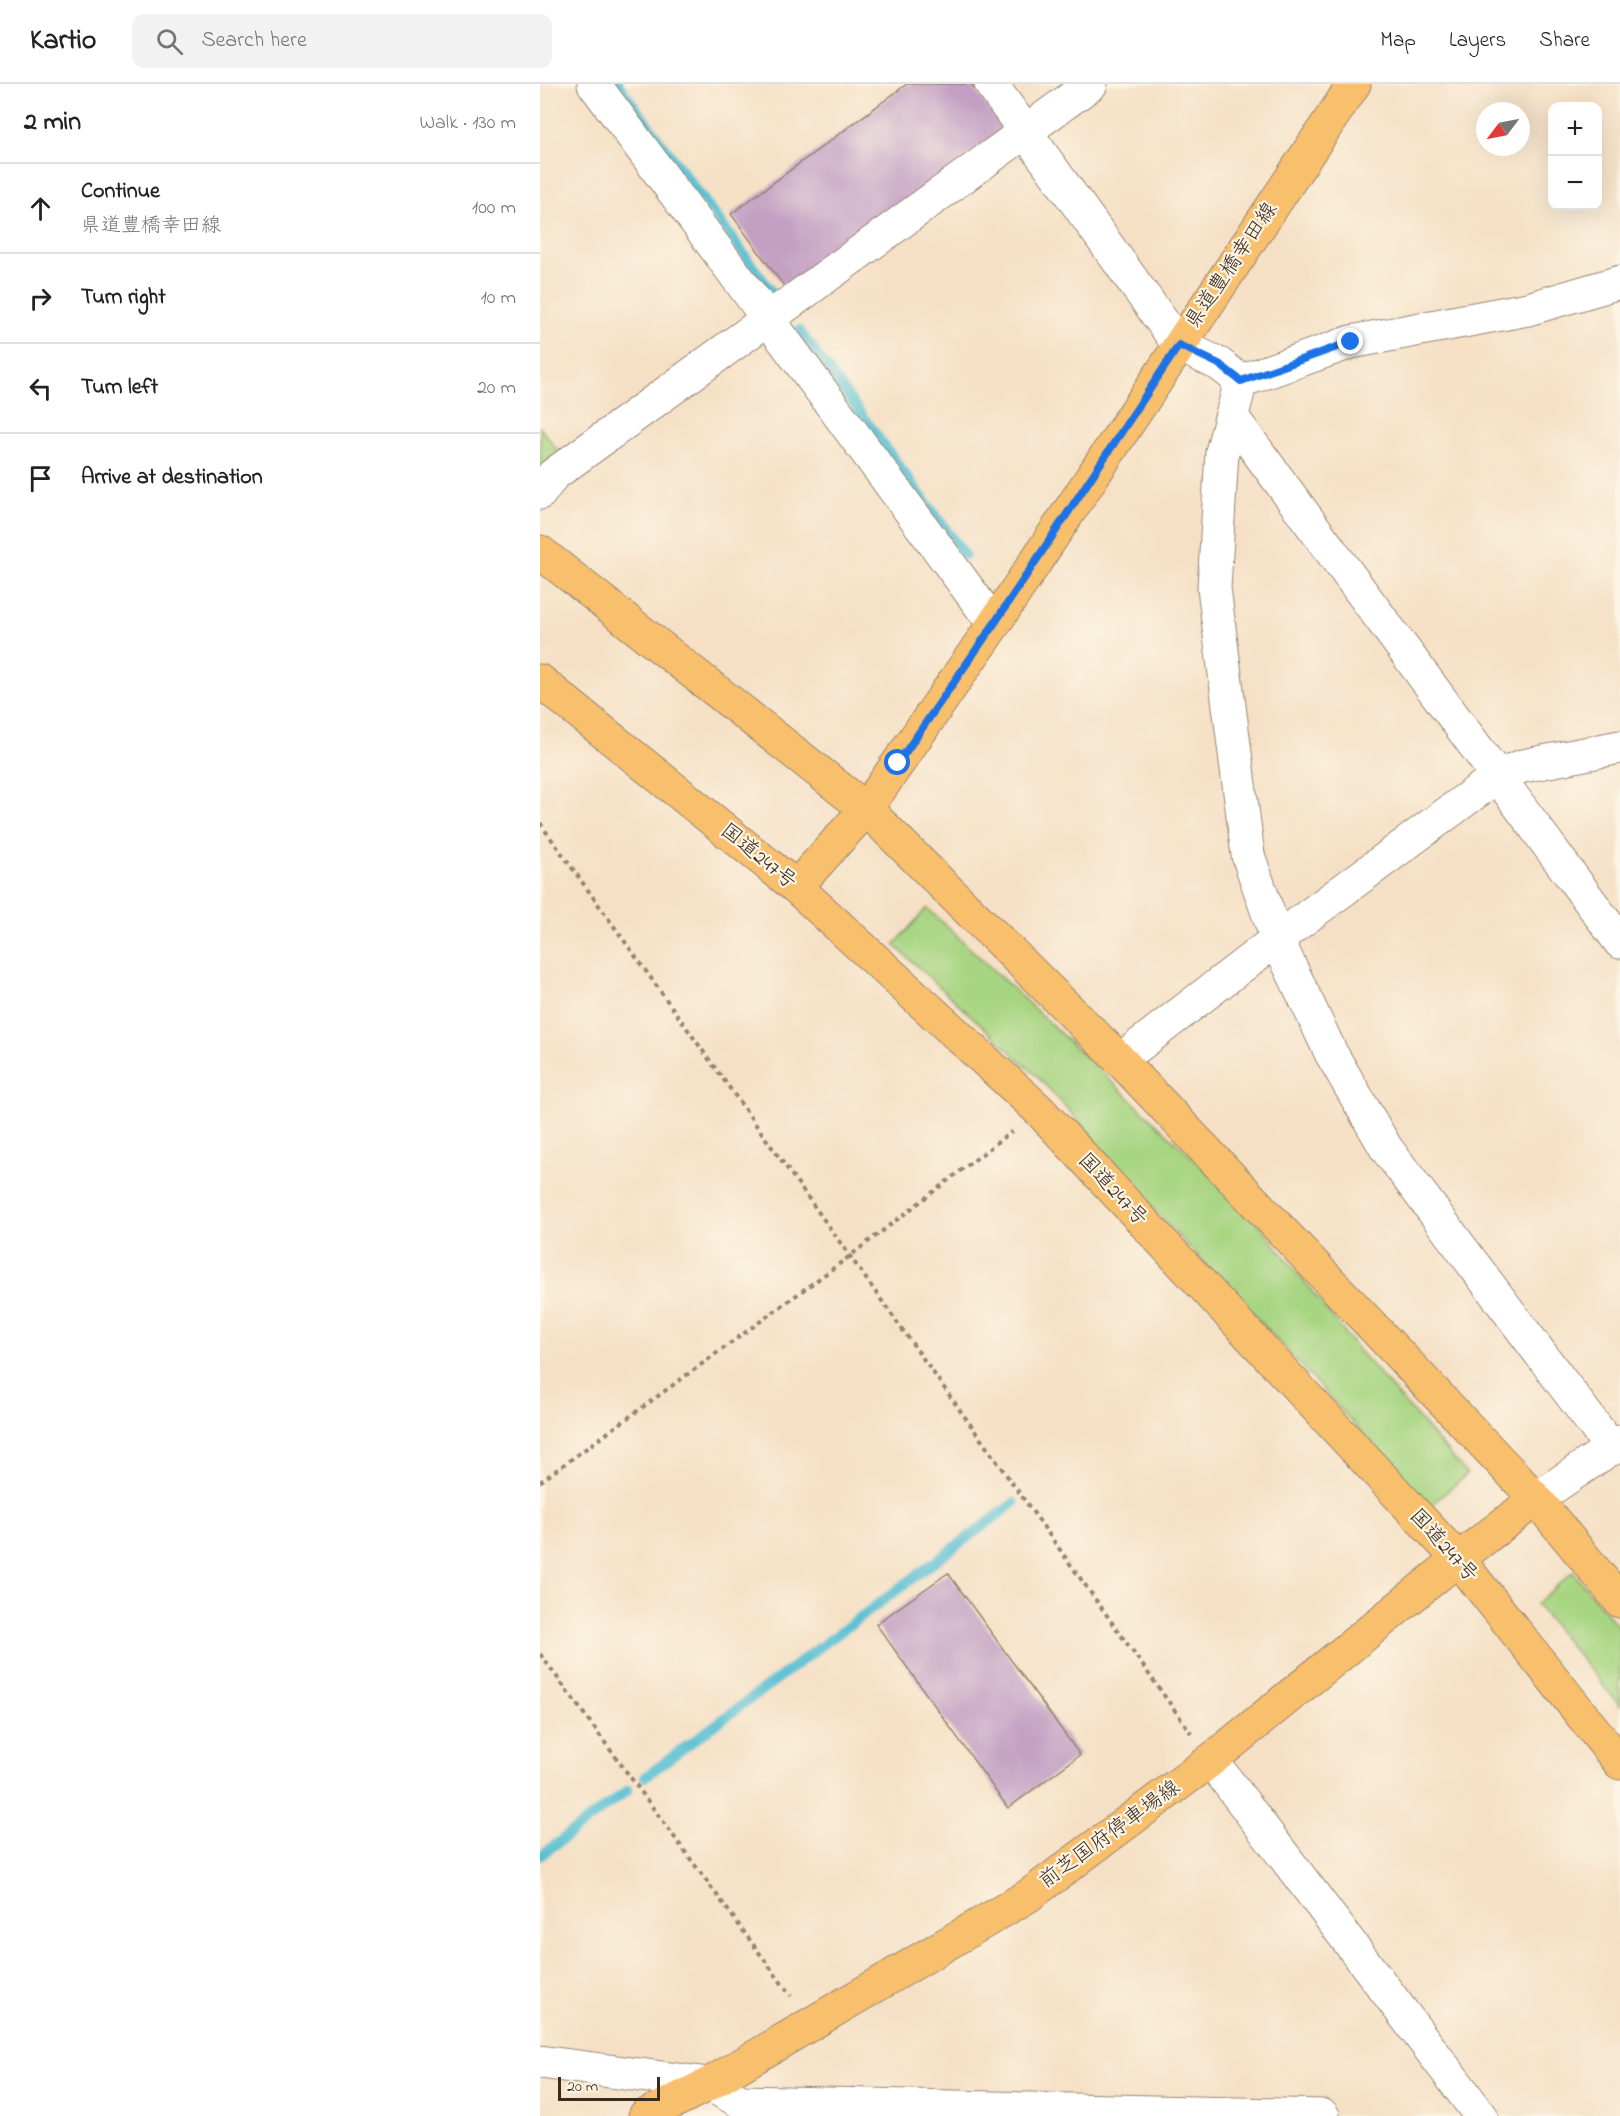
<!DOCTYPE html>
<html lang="en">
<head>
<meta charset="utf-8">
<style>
  body { margin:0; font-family:"Indie Flower","Klee One",sans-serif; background:#f2f2f2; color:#222 }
  .controls { position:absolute; right:18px; top:18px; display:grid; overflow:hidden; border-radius:12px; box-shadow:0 6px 24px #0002 }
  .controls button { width:54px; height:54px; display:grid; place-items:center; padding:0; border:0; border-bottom:2px solid #e0e0e0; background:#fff; color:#222; font:30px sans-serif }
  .compass { position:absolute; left:936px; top:18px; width:54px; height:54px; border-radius:50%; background:#fff; box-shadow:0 6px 24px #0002; rotate:238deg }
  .scale { position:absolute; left:18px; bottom:15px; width:102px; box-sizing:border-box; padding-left:6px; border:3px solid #3b2a1e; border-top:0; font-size:16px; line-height:21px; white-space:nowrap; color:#3b2a1e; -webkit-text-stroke:4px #fcf5e5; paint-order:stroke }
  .stop { position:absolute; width:18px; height:18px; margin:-14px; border:4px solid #1a73e8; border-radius:50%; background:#fff }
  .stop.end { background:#1a73e8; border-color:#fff; box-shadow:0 2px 6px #0008 }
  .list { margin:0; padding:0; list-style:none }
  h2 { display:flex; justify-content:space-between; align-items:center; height:78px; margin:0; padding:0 24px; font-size:26px }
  h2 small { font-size:20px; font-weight:400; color:#767676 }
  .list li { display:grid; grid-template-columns:39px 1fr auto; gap:18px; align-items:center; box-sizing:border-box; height:90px; padding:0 24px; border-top:2px solid #e0e0e0 }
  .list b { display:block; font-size:22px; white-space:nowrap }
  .list p { margin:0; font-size:20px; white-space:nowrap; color:#767676 }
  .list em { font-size:20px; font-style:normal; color:#767676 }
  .icon { flex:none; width:33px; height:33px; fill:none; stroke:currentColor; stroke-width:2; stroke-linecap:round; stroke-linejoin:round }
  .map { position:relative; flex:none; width:1080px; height:2032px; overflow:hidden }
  header { display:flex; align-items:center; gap:36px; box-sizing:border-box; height:84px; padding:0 30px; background:#fff; border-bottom:2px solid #e0e0e0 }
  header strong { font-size:28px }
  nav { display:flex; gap:33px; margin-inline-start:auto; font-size:21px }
  .search { width:420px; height:54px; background:#f2f2f2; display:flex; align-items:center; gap:15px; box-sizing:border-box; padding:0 21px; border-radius:12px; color:#767676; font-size:22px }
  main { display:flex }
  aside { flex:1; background:#fff }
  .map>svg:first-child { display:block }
  .green { fill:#a8d582; stroke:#728050; stroke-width:1.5 }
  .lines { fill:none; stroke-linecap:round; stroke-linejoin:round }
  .stream { stroke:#56bfd3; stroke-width:10 }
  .building { fill:#c29fc3 }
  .minor-casing { stroke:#988572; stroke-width:35 }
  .major-casing { stroke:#988572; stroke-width:35 }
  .highway-casing { stroke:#988572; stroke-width:35 }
  .path { stroke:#988572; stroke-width:4; stroke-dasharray:4.5 4.5; stroke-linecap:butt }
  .minor { stroke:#fff; stroke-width:33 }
  .major { stroke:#f8bf6c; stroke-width:33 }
  .highway { stroke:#f8bf6c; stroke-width:33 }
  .route { stroke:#1a73e8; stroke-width:8 }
  .labels { text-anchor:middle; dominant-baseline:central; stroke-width:4.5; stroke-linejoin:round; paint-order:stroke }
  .street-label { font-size:21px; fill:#3b2a1e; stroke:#fcf5e5 }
</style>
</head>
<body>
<header>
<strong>Kartio</strong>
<div class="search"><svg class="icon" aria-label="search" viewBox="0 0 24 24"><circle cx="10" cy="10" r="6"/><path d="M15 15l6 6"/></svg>Search here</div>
<nav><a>Map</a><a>Layers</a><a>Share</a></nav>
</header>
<main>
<aside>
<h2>2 min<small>Walk · 130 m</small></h2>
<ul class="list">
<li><svg class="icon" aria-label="ahead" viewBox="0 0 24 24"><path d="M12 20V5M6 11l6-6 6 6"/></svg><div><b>Continue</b><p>県道豊橋幸田線</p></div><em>100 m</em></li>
<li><svg class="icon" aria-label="right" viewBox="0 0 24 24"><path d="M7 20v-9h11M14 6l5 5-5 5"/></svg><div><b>Turn right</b></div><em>10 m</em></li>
<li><svg class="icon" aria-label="left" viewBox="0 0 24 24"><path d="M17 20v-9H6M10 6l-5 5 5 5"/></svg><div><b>Turn left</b></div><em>20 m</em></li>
<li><svg class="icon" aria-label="arrive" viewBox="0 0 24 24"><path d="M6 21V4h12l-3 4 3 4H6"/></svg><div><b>Arrive at destination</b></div></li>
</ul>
</aside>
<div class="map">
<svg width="1080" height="2032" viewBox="0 0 1080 2032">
  <rect width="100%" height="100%" fill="#fcf5e5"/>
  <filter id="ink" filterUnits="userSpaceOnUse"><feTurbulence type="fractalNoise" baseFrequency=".0167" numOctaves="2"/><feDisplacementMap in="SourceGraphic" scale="12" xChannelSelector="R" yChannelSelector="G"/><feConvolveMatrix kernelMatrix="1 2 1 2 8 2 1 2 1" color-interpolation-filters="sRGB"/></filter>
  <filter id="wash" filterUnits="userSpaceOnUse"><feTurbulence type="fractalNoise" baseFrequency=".008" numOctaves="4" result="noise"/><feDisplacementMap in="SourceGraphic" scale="24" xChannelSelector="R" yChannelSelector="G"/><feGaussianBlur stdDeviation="1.35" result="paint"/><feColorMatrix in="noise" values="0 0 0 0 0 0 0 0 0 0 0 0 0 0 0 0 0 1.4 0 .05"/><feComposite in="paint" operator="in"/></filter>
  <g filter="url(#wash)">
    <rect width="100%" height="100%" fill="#f5e0c5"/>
    <path class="green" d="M0,343L21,371L0,387Z
      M387,824L673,1093L723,1145L818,1266L927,1390L889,1423L745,1264L602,1113L536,1034L498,993L354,861Z
      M1033,1488L1080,1545V1622L996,1520Z"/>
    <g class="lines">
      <path class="stream" d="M78,0L237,215
        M259,246L425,471
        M105,1693L474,1419
        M0,1772L88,1706"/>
    </g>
    <g id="blocks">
      <path class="building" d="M367,0H431L464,45L246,205L191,130Z
        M408,1489L540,1671L468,1724L336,1540Z"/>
    </g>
  </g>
  <g filter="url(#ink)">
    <use href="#blocks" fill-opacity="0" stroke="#988572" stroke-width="1.5"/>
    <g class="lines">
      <defs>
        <path id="minor" d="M54,0L454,540
          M451,0L639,261L679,280L701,297L682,368L674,504L708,771L737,855L791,969L846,1064L1072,1365
          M701,297L811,258L988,225L1080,198
          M692,333L1080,858
          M0,409L13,391L551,0
          M580,976L737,855L959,691L983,682L1080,663
          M996,1415L1080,1358
          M671,1676L941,2032
          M0,1978L169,2000L201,2018L783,2032"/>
        <path id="major" d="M256,803L326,725L358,679L454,540L814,0
          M105,2032L169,2000L488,1812L671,1676L918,1475L996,1415"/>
        <path id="highway" d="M0,468L326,725L580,976L996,1415L1080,1517
          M0,597L256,803L499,1026L918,1475L1080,1679"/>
      </defs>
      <use href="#minor" class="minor-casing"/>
      <use href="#major" class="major-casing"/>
      <use href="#highway" class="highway-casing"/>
      <path class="path" d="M0,739L651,1649
        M0,1398L310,1172L472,1047
        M0,1570L251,1912"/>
      <use href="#minor" class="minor"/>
      <use href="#major" class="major"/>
      <use href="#highway" class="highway"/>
    </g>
  </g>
  <g class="lines" filter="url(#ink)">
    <path class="route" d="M358,679L454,540L639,261L679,280L701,297L811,258"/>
  </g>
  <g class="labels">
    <g class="street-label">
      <text transform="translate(692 182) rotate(-56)">県道豊橋幸田線</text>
      <text transform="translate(218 773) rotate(39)">国道247号</text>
      <text transform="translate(572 1106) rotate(47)">国道247号</text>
      <text transform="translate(903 1462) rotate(48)">国道247号</text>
      <text transform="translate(570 1751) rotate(-36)">前芝国府停車場線</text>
    </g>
  </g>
</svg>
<div class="controls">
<button>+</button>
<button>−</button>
</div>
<svg class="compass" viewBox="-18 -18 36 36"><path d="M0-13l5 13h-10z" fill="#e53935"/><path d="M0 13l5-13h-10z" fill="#767676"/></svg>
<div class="scale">20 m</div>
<div class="stop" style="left:358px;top:679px"></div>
<div class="stop end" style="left:811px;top:258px"></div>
</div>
</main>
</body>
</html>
